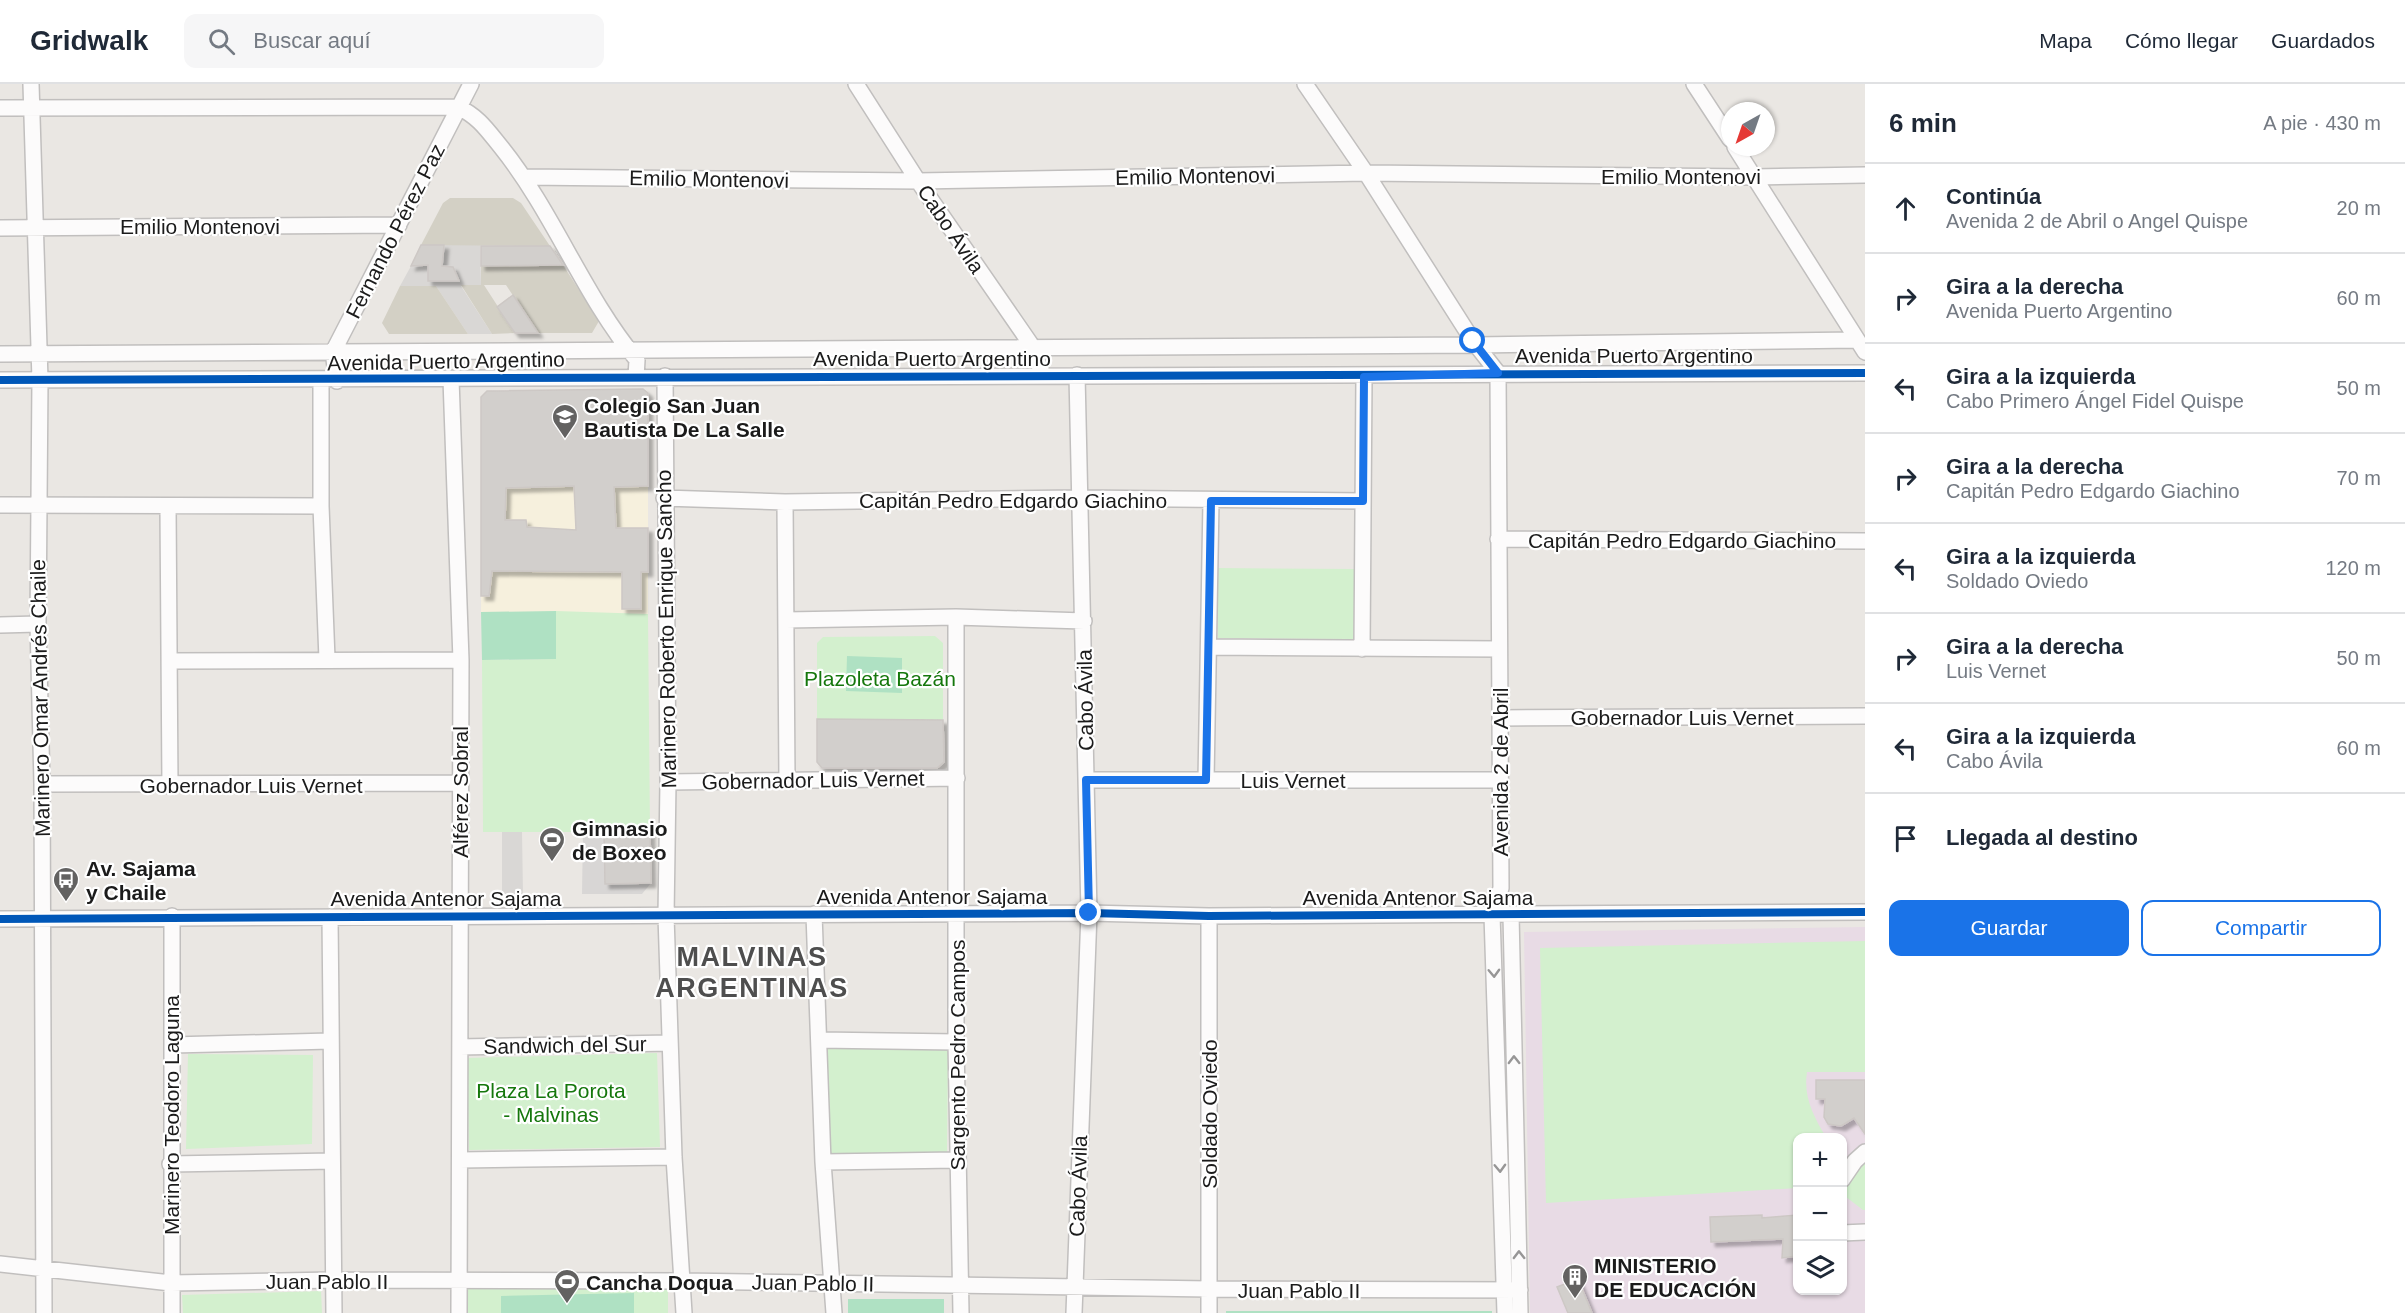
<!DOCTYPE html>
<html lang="es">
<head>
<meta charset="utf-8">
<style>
  body { margin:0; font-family:Helvetica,sans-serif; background:#f6f6f7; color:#1f2937 }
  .controls { position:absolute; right:18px; bottom:18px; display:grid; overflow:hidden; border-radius:12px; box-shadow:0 2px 4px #0004 }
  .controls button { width:54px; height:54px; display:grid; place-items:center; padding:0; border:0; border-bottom:2px solid #e0e1e3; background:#fff; color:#1f2937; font:30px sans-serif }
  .compass { position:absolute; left:1721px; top:18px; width:54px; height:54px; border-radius:50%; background:#fff; box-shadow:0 2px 4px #0004; rotate:220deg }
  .stop { position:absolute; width:18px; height:18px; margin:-14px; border:4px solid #1a73e8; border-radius:50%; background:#fff }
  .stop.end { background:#1a73e8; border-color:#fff; box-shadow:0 2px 6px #0008 }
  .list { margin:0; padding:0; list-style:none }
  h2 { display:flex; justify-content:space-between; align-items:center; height:78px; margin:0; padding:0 24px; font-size:26px }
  h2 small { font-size:20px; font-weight:400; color:#747a83 }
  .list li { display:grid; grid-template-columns:39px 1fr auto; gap:18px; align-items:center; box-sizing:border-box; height:90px; padding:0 24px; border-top:2px solid #e0e1e3 }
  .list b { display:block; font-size:22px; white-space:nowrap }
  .list p { margin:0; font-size:20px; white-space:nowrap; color:#747a83 }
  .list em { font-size:20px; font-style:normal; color:#747a83 }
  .actions { display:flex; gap:12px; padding:18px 24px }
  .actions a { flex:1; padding:14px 0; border:2px solid #1a73e8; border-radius:12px; text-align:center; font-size:21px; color:#1a73e8 }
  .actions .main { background:#1a73e8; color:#fff }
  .icon { flex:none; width:33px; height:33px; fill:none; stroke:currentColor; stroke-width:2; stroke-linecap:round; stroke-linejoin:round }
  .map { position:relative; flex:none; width:1865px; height:1229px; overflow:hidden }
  header { display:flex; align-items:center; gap:36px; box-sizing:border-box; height:84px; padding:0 30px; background:#fff; border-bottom:2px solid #e0e1e3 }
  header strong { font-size:28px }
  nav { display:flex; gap:33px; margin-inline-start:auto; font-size:21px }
  .search { width:420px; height:54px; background:#f6f6f7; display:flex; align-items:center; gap:15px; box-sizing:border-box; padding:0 21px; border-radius:12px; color:#747a83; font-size:22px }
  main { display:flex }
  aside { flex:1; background:#fff }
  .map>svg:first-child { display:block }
  .residential { fill:#d9d7d5 }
  .industrial { fill:#e8dbe5; fill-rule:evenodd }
  .education { fill:#f6f0dd }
  .religious { fill:#d8d6d5 }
  .construction { fill:#d3d0c5 }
  .park { fill:#d3f0ce }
  .pitch { fill:#afe1c3 }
  .building { fill:#d2cfcc; stroke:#cdc8c5; stroke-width:1.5; fill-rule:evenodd; filter:url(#shadow) }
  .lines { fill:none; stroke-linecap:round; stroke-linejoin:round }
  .street-casing { stroke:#c1bfbe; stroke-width:18 }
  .street { stroke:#fcfbfb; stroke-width:15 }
  .cycleway-casing { stroke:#fff; stroke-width:11 }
  .cycleway { stroke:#0057b8; stroke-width:8 }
  .oneway { stroke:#979696 }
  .route { stroke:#1a73e8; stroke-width:8 }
  .labels { text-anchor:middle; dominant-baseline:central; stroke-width:4.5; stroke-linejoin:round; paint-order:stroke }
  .street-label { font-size:21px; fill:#1b1b1b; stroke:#fff }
  .poi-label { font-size:21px; font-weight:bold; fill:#1b1b1b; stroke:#fff; text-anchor:start }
  .park-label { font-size:21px; fill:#15770c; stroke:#fff }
  .district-label { font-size:27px; font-weight:bold; letter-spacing:1.5px; fill:#4e4e4e; stroke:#fff }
</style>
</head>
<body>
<header>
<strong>Gridwalk</strong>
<div class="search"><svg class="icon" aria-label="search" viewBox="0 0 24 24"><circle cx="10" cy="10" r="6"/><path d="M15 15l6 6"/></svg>Buscar aquí</div>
<nav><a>Mapa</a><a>Cómo llegar</a><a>Guardados</a></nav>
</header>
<main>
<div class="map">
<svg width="1865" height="1229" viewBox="0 0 1865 1229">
  <defs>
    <filter id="shadow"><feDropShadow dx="4.5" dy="4.5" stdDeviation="1.5" flood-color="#0004"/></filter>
  </defs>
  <rect width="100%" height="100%" fill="#eae7e3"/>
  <path class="residential" d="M480,160L481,201L461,202L492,250H468L436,202H400L411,182L442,181L444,161Z
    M502,748H522L523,811H502Z"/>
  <path class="industrial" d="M1865,843V1229H1530L1524,848ZM1798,1054H1842V1206H1798Z"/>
  <path class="education" d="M648,361V530L481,528L482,404Z"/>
  <path class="religious" d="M583,748H650L651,799L642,810H582Z"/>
  <path class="construction" d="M450,114H513L521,119L550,162L421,161L443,119Z
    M563,181L599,237L592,249H538L506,201H484L515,249L492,250L461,201H481V182Z
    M400,202H436L468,250H389L382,239Z"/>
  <path class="park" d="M1218,484L1356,485V555L1218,554Z
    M556,527L648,530L650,748H483L482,576L556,575Z
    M935,552L943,559V636L817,635V559L823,553Z
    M1865,857V988H1807C1803,1013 1814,1033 1826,1053L1798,1054L1797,1104L1546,1119L1540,864Z
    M948,963L947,1070L831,1071L827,964Z
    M657,969L660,1063L469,1066L467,974Z
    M188,970L313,971L312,1060L186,1065Z
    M1865,1074V1126H1863L1846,1113L1843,1105L1858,1081Z
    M668,1203V1229H467L466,1205Z
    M321,1207L322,1229H183L182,1211Z"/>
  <path class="pitch" d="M556,527V575L482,576L481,528Z
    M847,572L902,574V609L846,607Z
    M634,1209V1229H501V1212Z
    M848,1215H944V1229H848Z
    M1226,1227H1492V1229H1226Z"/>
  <path class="building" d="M421,161H444L442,182L453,183L459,197H428V181L411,182Z
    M481,162H550L563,181L481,182Z
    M513,211L538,249H515L497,223Z
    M643,305L648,309V402L614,403L616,444H648V488H641V525H622V488L492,487L489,512H481V313L487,307ZM574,402L576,446L527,443L526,436H505L506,404Z
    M817,635L943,636L944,678L937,684H822L817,678Z
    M604,748H650L651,799L605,800Z
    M1816,996H1865V1050L1854,1034L1841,1042L1828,1040L1824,1033L1825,1015H1816Z
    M1762,1131V1134L1797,1131V1172L1782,1174L1783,1155L1711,1158L1710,1133Z
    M1578,1195L1592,1229H1568L1557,1203Z"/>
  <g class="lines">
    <defs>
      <path id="street" d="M31,0L40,296L38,540L42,700L44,1229
        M856,0L918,97L1030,259L1043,291
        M1305,0L1366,89L1473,257L1498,289L1501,804L1492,831L1505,1229
        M1694,0L1730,55
        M0,24L458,23C479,33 487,46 501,63C554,129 583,211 637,276L636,293
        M1735,63L1865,268
        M525,93L918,97L1366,89L1754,93L1865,91
        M0,144L399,141
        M0,270L1476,261L1857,256
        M665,292L668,698L666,832L674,1073L684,1229
        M451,295L461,576L459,1229
        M0,296L1865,289
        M321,297V422L327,575
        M337,297L333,268L471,0
        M664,414L785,418L1078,414L1363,417
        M785,418L787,696
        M0,421L321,422
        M168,423L170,702
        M1498,455L1865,457
        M956,533V958L961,1229
        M786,536L956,533L1084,537
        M0,541L38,540
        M1210,563L1499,565
        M1362,565L1364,293
        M170,577L461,576
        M1500,634L1865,632
        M1086,696H1499
        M1206,696L1211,417
        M668,698L957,694
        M42,700L460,699
        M814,830L823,1078L834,1229
        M1511,831L1520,1229
        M172,832V1229
        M330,833L334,1229
        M0,835L1089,829L1209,832L1865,828
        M819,956L956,958
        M172,961L330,957
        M460,963L670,959
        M460,1076L674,1073
        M823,1078L957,1076
        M170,1080L332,1077
        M1842,1096L1855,1077L1865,1068
        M1842,1149L1865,1148
        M0,1180L171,1199L333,1196L682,1197L1209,1205L1520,1206
        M1074,1229L1089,829L1077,291
        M1209,1229V832"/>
    </defs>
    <use href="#street" class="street-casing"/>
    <use href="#street" class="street"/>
    <defs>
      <path id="cycleway" d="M0,296L1865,289
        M0,835L1089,829L1209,832L1865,828"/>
    </defs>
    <use href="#cycleway" class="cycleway-casing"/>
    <use href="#cycleway" class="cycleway"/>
  </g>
  <defs><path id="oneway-chevron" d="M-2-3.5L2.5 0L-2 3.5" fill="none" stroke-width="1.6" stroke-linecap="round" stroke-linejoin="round" transform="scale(1.5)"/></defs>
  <g class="oneway">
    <use href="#oneway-chevron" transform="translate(1494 889) rotate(88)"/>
    <use href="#oneway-chevron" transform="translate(1514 976) rotate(-91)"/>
    <use href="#oneway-chevron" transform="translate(1500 1084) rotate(88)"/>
    <use href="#oneway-chevron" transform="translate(1519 1171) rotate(-91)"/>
  </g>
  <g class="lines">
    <path class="route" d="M1089,829L1086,696H1206L1211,417H1363L1364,293L1498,289L1473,257"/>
  </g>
  <defs>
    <symbol id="school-pin" viewBox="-11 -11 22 30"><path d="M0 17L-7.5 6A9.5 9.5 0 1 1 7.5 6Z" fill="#636261" stroke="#fff"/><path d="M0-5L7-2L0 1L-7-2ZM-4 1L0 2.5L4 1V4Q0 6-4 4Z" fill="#fff"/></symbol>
    <symbol id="stadium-pin" viewBox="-11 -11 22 30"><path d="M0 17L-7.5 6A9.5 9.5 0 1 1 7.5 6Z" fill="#636261" stroke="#fff"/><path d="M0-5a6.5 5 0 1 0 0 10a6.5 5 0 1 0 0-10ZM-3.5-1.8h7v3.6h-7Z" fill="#fff"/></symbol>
    <symbol id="bus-pin" viewBox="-11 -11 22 30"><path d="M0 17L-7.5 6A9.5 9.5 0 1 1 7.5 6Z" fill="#636261" stroke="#fff"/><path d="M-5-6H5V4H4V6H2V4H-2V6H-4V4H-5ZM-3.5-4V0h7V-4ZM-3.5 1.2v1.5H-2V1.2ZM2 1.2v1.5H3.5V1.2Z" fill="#fff"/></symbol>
    <symbol id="building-pin" viewBox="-11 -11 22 30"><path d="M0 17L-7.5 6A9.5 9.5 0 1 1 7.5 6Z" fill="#636261" stroke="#fff"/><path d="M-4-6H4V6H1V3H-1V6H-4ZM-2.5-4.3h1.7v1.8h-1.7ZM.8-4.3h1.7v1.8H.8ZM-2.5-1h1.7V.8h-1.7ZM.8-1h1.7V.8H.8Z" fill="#fff"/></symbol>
  </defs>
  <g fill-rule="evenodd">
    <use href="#school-pin" x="550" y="318" width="30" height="40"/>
    <use href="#stadium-pin" x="537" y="741" width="30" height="40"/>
    <use href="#bus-pin" x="51" y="781" width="30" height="40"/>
    <use href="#building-pin" x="1560" y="1178" width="30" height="40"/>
    <use href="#stadium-pin" x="552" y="1183" width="30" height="40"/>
  </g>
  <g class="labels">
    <g class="street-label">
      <text transform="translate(1195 92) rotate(-1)">Emilio Montenovi</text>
      <text x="1681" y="92">Emilio Montenovi</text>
      <text transform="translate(709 95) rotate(1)">Emilio Montenovi</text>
      <text x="200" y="142">Emilio Montenovi</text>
      <text transform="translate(951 145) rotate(56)">Cabo Ávila</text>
      <text transform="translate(395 147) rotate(-63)">Fernando Pérez Paz</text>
      <text x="1634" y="271">Avenida Puerto Argentino</text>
      <text x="932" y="274">Avenida Puerto Argentino</text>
      <text transform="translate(446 277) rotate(-1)">Avenida Puerto Argentino</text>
      <text x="1013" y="416">Capitán Pedro Edgardo Giachino</text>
      <text x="1682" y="456">Capitán Pedro Edgardo Giachino</text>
      <text transform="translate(666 545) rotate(-91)">Marinero Roberto Enrique Sancho</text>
      <text transform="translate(40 614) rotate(-91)">Marinero Omar Andrés Chaile</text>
      <text transform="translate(1085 616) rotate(-91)">Cabo Ávila</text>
      <text x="1682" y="633">Gobernador Luis Vernet</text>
      <text transform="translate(1500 688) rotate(-90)">Avenida 2 de Abril</text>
      <text transform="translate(813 696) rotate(-1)">Gobernador Luis Vernet</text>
      <text x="1293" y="696">Luis Vernet</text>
      <text x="251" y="701">Gobernador Luis Vernet</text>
      <text transform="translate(460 708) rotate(-90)">Alférez Sobral</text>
      <text x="932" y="812">Avenida Antenor Sajama</text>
      <text x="1418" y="813">Avenida Antenor Sajama</text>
      <text x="446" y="814">Avenida Antenor Sajama</text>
      <text transform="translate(565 961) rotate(-1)">Sandwich del Sur</text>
      <text transform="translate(957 971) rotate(-90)">Sargento Pedro Campos</text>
      <text transform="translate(1209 1030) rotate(-90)">Soldado Oviedo</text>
      <text transform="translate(171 1031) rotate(-90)">Marinero Teodoro Laguna</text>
      <text transform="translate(1078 1102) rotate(-88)">Cabo Ávila</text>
      <text x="327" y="1197">Juan Pablo II</text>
      <text transform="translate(813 1199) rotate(1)">Juan Pablo II</text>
      <text x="1299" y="1206">Juan Pablo II</text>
    </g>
    <g class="poi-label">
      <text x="584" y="321">Colegio San Juan<tspan x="584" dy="24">Bautista De La Salle</tspan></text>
      <text x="572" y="744">Gimnasio<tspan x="572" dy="24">de Boxeo</tspan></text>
      <text x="86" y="784">Av. Sajama<tspan x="86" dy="24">y Chaile</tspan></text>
      <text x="1594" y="1181">MINISTERIO<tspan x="1594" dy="24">DE EDUCACIÓN</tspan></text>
      <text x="586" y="1198">Cancha Doqua</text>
    </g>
    <g class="park-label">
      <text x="880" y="594">Plazoleta Bazán</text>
      <text x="551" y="1006">Plaza La Porota<tspan x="551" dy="24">- Malvinas</tspan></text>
    </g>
    <g class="district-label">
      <text x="752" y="873">MALVINAS<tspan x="752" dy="31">ARGENTINAS</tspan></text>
    </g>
  </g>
</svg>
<div class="controls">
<button>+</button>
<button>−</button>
<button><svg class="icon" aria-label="layers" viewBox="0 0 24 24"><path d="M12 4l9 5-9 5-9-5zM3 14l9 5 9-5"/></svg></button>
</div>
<svg class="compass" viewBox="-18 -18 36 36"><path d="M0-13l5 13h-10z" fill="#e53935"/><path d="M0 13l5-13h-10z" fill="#747a83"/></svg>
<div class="stop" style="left:1473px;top:257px"></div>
<div class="stop end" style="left:1089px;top:829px"></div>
</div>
<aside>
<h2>6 min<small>A pie · 430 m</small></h2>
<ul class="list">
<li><svg class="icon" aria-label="ahead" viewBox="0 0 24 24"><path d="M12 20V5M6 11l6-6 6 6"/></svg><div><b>Continúa</b><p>Avenida 2 de Abril o Angel Quispe</p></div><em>20 m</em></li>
<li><svg class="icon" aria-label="right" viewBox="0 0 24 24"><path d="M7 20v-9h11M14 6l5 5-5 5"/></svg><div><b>Gira a la derecha</b><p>Avenida Puerto Argentino</p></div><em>60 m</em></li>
<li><svg class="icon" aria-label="left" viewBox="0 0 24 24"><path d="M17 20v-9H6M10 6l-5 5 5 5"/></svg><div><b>Gira a la izquierda</b><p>Cabo Primero Ángel Fidel Quispe</p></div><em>50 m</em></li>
<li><svg class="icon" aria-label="right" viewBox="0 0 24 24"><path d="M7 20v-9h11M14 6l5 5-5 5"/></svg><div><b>Gira a la derecha</b><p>Capitán Pedro Edgardo Giachino</p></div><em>70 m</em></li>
<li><svg class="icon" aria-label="left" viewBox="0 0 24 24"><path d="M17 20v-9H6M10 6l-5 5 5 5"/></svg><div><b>Gira a la izquierda</b><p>Soldado Oviedo</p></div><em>120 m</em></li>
<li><svg class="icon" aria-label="right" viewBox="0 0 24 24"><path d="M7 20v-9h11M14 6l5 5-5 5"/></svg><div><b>Gira a la derecha</b><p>Luis Vernet</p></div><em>50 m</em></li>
<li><svg class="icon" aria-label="left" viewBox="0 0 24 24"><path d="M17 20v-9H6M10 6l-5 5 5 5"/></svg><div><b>Gira a la izquierda</b><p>Cabo Ávila</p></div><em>60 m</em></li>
<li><svg class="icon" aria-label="arrive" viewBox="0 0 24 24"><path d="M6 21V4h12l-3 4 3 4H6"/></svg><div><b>Llegada al destino</b></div></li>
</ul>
<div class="actions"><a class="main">Guardar</a><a>Compartir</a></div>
</aside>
</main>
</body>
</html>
